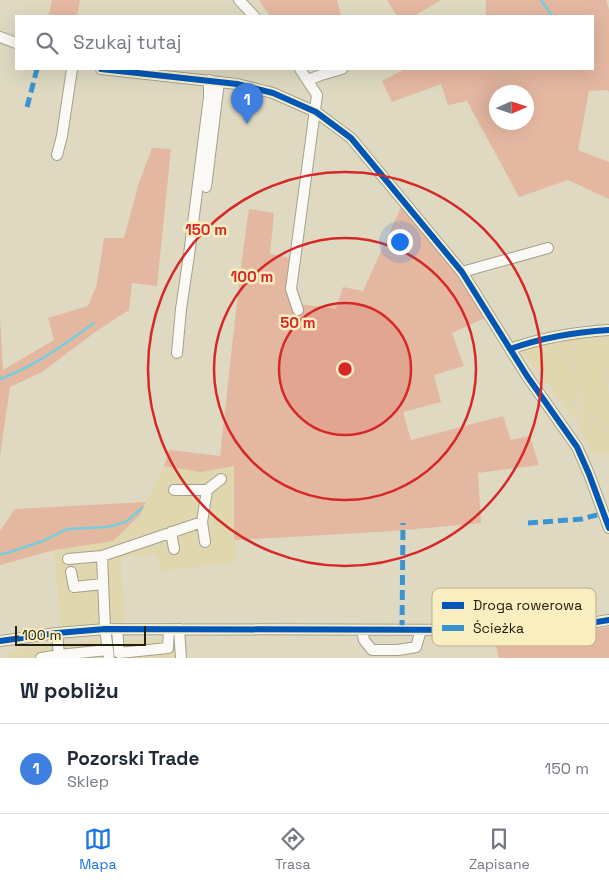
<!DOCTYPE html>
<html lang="pl">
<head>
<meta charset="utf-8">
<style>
  body { margin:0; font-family:"Space Grotesk",sans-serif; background:#f6f6f7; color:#1f2937 }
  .compass { position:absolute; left:489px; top:85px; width:45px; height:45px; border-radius:50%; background:#fff; box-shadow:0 5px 20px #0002; rotate:87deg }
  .scale { position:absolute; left:15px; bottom:12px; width:131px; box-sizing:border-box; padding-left:5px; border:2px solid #24200e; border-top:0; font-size:14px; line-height:18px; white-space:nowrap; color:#24200e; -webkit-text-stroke:4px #f9eec0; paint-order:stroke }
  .you { position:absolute; left:399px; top:241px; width:18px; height:18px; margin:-12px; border:4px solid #fff; border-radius:50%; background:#1a73e8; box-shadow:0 0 0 8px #1a73e833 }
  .badge { display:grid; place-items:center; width:32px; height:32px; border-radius:50%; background:#1a73e8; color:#fff; font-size:16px; font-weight:700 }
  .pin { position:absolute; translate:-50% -41px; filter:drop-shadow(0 1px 2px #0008) }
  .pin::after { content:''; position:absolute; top:26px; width:18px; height:15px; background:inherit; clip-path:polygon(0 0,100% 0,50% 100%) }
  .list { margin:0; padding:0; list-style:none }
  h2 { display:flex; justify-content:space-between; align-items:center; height:65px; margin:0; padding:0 20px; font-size:21px }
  h2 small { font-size:16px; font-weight:400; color:#747a83 }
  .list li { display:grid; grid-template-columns:32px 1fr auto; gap:15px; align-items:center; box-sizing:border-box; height:90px; padding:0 20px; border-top:1px solid #e0e1e3 }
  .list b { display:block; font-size:19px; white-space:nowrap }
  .list p { margin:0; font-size:16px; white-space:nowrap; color:#747a83 }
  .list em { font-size:16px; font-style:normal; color:#747a83 }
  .icon { flex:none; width:28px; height:28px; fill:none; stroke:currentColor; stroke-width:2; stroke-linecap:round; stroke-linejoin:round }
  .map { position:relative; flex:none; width:609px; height:658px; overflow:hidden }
  .search { position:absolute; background:#fff; box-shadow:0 5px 20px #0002; left:15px; right:15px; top:15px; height:55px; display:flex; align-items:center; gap:12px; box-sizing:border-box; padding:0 18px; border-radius:0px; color:#747a83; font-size:19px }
  .sheet { height:155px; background:#fff }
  nav { display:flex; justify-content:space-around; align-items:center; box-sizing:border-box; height:70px; border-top:1px solid #e0e1e3; background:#fff; font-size:14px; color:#747a83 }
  nav a { display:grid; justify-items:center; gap:2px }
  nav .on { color:#1a73e8 }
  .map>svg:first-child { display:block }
  .built { fill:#e0d7ae }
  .green { fill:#e4b7a0; fill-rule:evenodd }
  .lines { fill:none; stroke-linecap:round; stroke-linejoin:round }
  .stream { stroke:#76cedb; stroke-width:2.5 }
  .minor-casing { stroke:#a4a08c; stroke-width:12 }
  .path { stroke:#d9d7cf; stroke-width:2; stroke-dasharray:2.5 2.5; stroke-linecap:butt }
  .minor { stroke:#faf9f6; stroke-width:10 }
  .quiet { stroke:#3b94d2; stroke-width:5; stroke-dasharray:10 5; stroke-linecap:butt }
  .cycleway-casing { stroke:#f9eec0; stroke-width:9 }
  .cycleway { stroke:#0057b8; stroke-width:6 }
  .ring { fill:none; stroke:#d62828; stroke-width:2.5 }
  .key { fill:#f9eec0; stroke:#b9b08b; stroke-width:1 }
  .key-label { font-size:14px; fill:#24200e }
  .centre { fill:#d62828; stroke:#f9eec0; stroke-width:2.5 }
  .ring-label { font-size:15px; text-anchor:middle; font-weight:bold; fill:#d62828; stroke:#f9eec0; stroke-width:5; stroke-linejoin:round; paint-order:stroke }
</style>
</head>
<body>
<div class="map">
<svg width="609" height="658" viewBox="0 0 609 658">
  <rect width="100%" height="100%" fill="#ded9c0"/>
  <path class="built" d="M599,335H609V454H593L578,424L521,350L552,342Z
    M164,466L201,472L234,466L235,563L161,571L156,554L121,558L124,622L61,626L54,550L113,541L140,515Z
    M176,639L177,658H8L7,651L96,640Z"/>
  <path class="green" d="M52,0H80L77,16H49Z
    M259,0H337L341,16H270Z
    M387,0H441L414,16H397Z
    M486,0H606L609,10V92L607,90L589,91L578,150L609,162V199L568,180L519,197L467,101L448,105L441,84L392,102L382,81L405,69H593V16H486ZM496,92H526V122H496Z
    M152,148L171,149L157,286L132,283L129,310L98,330L42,372L10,387L0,456V316L3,370L54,340L48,318L88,306L97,284L104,238H124L138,186Z
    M402,205L444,251L487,317L452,333L464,366L434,375L441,402L403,412L411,440L503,416L511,440L530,436L539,465L478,473L481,523L394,531L234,540V466L201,472L164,466L169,450L220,456L240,274L249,209L274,213L270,254L297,259L291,303L336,309L343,287L363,291Z
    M146,502L140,515L113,541L54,550L0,565V531L15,509Z
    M609,627V658H499L494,637L569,633Z"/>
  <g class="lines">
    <path class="stream" d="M541,0L552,16
      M0,379C37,365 62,346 94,323
      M0,554L7,553L43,541L67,529L107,527L126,522L142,508"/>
    <defs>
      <path id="minor" d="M239,0L254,16
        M0,37L16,43
        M101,69L237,84L273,93L316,112L351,138L462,272L527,376L577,447L589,474L609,528
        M308,80L321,75L342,69
        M57,155L62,136L72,69
        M206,187L219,82
        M462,272L548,248
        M298,310L291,289L317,95L300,69
        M510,349C541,338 576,332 609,330
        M177,353L181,309L189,255L209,97V80
        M207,490L221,479
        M202,522L205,542
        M171,532L174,549
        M68,559L102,556
        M71,572L74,587L103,584
        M117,629L119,653L168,648L169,629
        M179,629L181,658
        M362,630L364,640L372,650H398L416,647L421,630
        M57,633L59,655L108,650
        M0,641L57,633L105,629L504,630L578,625L609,620
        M41,658L59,655
        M109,658L105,629L102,556L202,522L207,490H174"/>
    </defs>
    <use href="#minor" class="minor-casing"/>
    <path class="path" d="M574,344L577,397L576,405L579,409L586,413L609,432
      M549,348L574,363
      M606,370L609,391H606
      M554,398L565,400L574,405L582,403
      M574,426L578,424L579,409L584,404L580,395L577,394"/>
    <use href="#minor" class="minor"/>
    <path class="quiet" d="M27,107L37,69
      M528,523L582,519L604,513
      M402,630L403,523"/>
    <defs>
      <path id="cycleway" d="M101,69L237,84L273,93L316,112L351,138L462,272L527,376L577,447L589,474L609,528
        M510,349C541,338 576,332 609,330
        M0,641L57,633L105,629L504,630L578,625L609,620"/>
    </defs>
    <use href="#cycleway" class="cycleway-casing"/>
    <use href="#cycleway" class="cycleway"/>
  </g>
  <circle cx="345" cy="369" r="66" fill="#d62828" fill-opacity=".12"/>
  <g class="ring">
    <circle cx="345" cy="369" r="66"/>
    <circle cx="345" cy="369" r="131"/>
    <circle cx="345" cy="369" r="197"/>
  </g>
  <rect x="432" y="588" width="164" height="58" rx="8" class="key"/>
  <rect x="442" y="602" width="22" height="7" fill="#0057b8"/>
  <rect x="442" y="625" width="22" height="6" fill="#3b94d2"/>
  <g class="key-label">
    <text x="473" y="610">Droga rowerowa</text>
    <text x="473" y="633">Ścieżka</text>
  </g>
  <circle cx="345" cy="369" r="8" class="centre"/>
  <g class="ring-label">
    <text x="206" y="235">150 m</text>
    <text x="252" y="282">100 m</text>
    <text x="298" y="328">50 m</text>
  </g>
</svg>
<svg class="compass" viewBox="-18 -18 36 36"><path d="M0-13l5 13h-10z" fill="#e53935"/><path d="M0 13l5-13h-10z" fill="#747a83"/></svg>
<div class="scale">100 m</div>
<div class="you"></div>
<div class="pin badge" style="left:247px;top:124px;background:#3f7fe0">1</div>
<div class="search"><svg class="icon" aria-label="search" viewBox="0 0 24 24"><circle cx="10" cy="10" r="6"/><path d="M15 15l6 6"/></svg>Szukaj tutaj</div>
</div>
<section class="sheet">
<h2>W pobliżu<small></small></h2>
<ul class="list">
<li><span class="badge" style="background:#3f7fe0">1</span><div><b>Pozorski Trade</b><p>Sklep</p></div><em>150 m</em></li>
</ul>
</section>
<nav>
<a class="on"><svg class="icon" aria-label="map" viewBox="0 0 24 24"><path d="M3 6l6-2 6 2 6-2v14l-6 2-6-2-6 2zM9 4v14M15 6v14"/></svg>Mapa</a>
<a><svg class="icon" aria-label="directions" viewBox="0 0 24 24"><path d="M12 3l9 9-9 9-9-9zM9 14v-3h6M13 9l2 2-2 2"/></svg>Trasa</a>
<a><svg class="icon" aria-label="saved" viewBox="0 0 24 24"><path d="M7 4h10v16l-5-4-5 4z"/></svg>Zapisane</a>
</nav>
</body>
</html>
